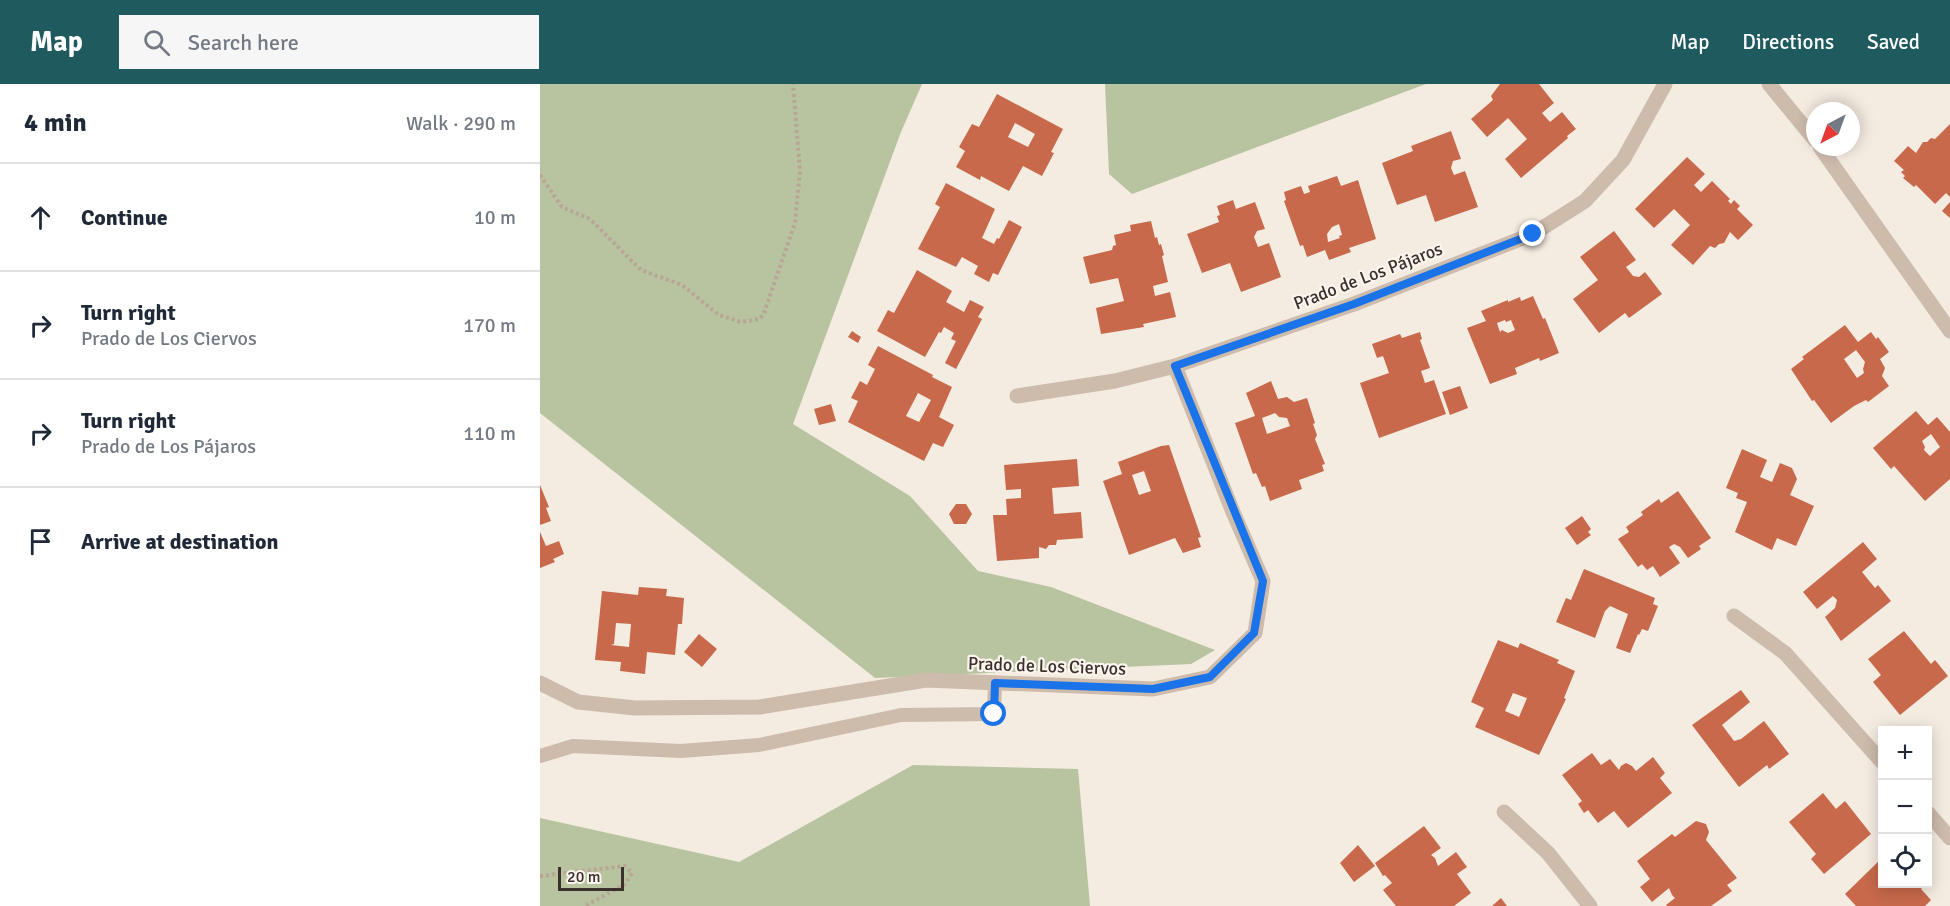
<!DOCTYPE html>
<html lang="en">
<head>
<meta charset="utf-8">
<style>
  body { margin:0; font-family:Signika,sans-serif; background:#f6f6f7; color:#1f2937 }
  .controls { position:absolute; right:18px; bottom:18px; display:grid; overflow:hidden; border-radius:0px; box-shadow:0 3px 15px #0003 }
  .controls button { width:54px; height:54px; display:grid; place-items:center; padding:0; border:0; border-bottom:2px solid #e0e1e3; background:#fff; color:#1f2937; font:30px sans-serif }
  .compass { position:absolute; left:1266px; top:18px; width:54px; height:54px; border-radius:50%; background:#fff; box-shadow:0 3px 15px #0003; rotate:221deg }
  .scale { position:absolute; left:18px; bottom:15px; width:66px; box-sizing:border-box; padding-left:6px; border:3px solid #3b302b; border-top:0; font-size:16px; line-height:21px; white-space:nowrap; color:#3b302b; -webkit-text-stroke:4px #fbf5ee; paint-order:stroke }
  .stop { position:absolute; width:18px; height:18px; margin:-14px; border:4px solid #1a73e8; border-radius:50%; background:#fff }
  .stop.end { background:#1a73e8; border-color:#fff; box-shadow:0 2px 6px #0008 }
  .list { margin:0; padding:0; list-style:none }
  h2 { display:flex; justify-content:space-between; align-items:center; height:78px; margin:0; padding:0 24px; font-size:26px }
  h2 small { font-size:20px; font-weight:400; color:#747a83 }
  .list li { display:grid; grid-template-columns:39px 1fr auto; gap:18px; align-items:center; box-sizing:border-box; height:108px; padding:0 24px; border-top:2px solid #e0e1e3 }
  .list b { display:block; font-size:22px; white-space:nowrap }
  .list p { margin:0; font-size:20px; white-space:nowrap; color:#747a83 }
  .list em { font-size:20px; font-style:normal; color:#747a83 }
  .icon { flex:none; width:33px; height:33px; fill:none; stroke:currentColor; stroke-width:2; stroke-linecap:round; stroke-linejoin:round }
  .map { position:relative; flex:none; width:1410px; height:822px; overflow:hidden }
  header { display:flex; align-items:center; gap:36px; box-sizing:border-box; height:84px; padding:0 30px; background:#1f5a5e; color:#fff }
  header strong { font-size:28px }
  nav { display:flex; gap:33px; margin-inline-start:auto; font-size:21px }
  .search { width:420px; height:54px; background:#f6f6f7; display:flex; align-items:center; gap:15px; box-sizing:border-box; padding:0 21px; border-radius:0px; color:#747a83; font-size:22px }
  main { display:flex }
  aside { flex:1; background:#fff }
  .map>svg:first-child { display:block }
  .green { fill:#b8c4a0 }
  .building { fill:#c8694b; fill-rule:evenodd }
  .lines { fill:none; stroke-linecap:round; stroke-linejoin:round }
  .path { stroke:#b9a596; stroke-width:4; stroke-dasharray:3 3; stroke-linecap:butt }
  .lane { stroke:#cdbbac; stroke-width:14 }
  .street { stroke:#cdbbac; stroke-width:15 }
  .route { stroke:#1a73e8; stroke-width:8 }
  .labels { text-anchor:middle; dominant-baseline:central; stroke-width:4.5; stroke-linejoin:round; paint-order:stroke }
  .street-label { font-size:18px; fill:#3b302b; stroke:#fbf5ee }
</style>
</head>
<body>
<header>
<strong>Map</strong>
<div class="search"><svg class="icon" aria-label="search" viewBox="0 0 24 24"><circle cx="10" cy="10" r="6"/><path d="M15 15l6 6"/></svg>Search here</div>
<nav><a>Map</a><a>Directions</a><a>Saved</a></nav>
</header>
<main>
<aside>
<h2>4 min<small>Walk · 290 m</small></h2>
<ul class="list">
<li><svg class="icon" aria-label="ahead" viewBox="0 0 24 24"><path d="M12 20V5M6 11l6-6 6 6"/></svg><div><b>Continue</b></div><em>10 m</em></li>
<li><svg class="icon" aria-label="right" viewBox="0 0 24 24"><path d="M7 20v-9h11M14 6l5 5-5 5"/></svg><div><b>Turn right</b><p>Prado de Los Ciervos</p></div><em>170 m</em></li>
<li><svg class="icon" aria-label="right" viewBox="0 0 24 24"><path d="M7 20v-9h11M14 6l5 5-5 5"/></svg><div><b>Turn right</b><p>Prado de Los Pájaros</p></div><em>110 m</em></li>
<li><svg class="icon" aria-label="arrive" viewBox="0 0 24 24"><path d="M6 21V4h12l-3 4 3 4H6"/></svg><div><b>Arrive at destination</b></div></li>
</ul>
</aside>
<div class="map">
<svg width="1410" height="822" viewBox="0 0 1410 822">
  <rect width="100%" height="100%" fill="#f4ebe1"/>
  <path class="green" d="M0,0H382L361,48L253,340L370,412L438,487L511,503L675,566L651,580L335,594L0,329Z
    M565,0H886L592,110L569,90Z
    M373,681L538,685L550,822H0V734L199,778Z"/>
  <path class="building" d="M960,0H999L1014,19L1002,29L1010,38L1022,28L1036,45L1027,52L1028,54L981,94L965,75L987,55L968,34L947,53L931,35L953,16L951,12Z
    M457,10L523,45L511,68L514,69L502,92L483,82L469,107L441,92L440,96L416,83L425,67L419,63L432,40L439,43ZM475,39L495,50L488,63L468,53Z
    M1410,40V113L1406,109L1395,120L1376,101L1374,103L1363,94L1365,92L1361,88L1364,86L1354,77L1368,62L1376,69L1383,58H1387L1391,54L1395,55Z
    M911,47L921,75L913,77L911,84L914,91L925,87L938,123L895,138L886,111L857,121L842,79L873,67L871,62Z
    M1147,73L1165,90L1154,101L1161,108L1172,97L1190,115L1188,117L1191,120L1194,116L1200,122L1197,125L1213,141L1198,156L1190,148L1184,159L1179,160L1175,164L1170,162L1153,181L1131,161L1150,141L1134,125L1114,144L1095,125Z
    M797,92L801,102L818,96L836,155L809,164L811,168L789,176L785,166L767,173L763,161L760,162L744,117L746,116L744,108L761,102L764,110L770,108L768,102ZM799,140L802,151L799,152L800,154L788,158L787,150L792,143Z
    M406,99L455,125L442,154L454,160L457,154L459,155L469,136L482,143L458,191L453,189L449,198L434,190L438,182L422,173L416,183L378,165L400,123L395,120Z
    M693,116L696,125L715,118L725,145L717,147L714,153L718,163L729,159L741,193L701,208L690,179L662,189L647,150L679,138L677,132L680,131L677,122Z
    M1410,118V134L1402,127Z
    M611,137L615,154L617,153L619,161L621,160L624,171L622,172L628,198L613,202L615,212L630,208L636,233L603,240L604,243L561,250L556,224L584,217L578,194L550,200L543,173L572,166L573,162L576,161L574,151L591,147L590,141Z
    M1074,147L1096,176L1086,183L1093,192L1099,193L1105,188L1122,210L1089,234L1085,229L1059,249L1033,215L1058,196L1040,173Z
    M377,186L412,207L406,218L424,228L430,216L444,223L438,233L442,235L416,285L405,279L416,257L411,255L414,249L404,243L401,249L399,248L385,273L337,247L348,226L354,229Z
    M993,212L1003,235L1005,234L1019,269L1000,277L999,274L975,284L977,290L950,300L927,244L946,237L941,227L968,216V218L980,213L981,217ZM965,236L966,238L971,236L975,246L968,249L962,246L960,248L957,239Z
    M1305,241L1318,258L1331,248L1336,255L1338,253L1349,268L1340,275L1345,284L1342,292L1349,302L1328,318L1326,316L1314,322L1291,339L1274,316L1272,317L1251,285L1264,275L1262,273ZM1316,266L1325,278L1323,285L1324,289L1317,294L1304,275Z
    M312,247L321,253L318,259L308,253Z
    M880,248L882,255L880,256L890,284L881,287L885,299L894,296L906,330L839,354L820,299L849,289L843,272L837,274L832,260L860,250L862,254Z
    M338,262L393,291L392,293L412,303L399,333L414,341L403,363L393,359L384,377L308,338L318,317L311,314L320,297L327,301L335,285L328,281ZM378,309L391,316L379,338L366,332Z
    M731,297L738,315L747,313L754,318L767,314L775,339L773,340L777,351L775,355L785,380L782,381L784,387L759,396L762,405L730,417L725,402L722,403L716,389L713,390L695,339L715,332L706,309ZM735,329L739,333L747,334L750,342L727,350L722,334Z
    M920,302L928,324L910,331L902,308Z
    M291,320L296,337L279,341L274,325Z
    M1376,327L1388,341L1397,333L1410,348V395L1385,417L1354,382L1351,385L1333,364ZM1391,350L1400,363L1390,372L1384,366L1385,363L1382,357Z
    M629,361L661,453L658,454L661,463L643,469L635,454L589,471L563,397L582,390L578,378L621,362ZM604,387L611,407L599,411L592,391Z
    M1202,365L1227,376L1220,393L1232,398L1240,379L1252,384L1257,395L1250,411L1274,422L1256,462L1237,454L1232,466L1195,448L1207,418L1196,414L1198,409L1186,404Z
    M537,375L539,402L512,404L514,430L541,428L543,454L517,456L516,461H509L506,465L499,463V474L457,477L453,431H467L466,415L481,414V405L466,406L464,381Z
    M0,401L9,423L6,424L11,437L0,441Z
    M1138,407L1171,454L1159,462L1161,465L1148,474L1140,463L1134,460L1129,463L1140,479L1120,493L1113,482L1107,486L1102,480L1098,483L1078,455L1089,448L1086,443L1103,431L1101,428L1119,415L1121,419Z
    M416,420H426L432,430L426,440H414L409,430Z
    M1042,432L1051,445L1048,448L1051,451L1037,461L1025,444Z
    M0,448L6,462L19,457L24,470L13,475L15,478L0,484Z
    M1323,458L1337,475L1322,488L1335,504L1338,501L1351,517L1301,557L1285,533L1295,524L1297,516L1293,512L1277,525L1263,508Z
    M1044,485L1115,514L1113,520L1118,522L1108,547L1102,545L1099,551L1098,550L1090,569L1076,564L1088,530L1070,522L1065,527L1055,554L1016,538L1026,514L1031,516Z
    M99,503L127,505L126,512L144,514L142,540H138L135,571L107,568L105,590L80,587L81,578L55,576L62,507L98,511ZM76,539L91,540L89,563L71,561L74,560Z
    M1364,547L1391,580L1395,576L1408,592L1360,631L1333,598L1341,591L1328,575Z
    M159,550L177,565L162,583L144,568Z
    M958,556L978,564L980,559L1019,576L1017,579L1035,587L1024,614L1026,615L999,671L935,643L944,624L931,618ZM973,609L987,614L979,633L965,627Z
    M1201,606L1210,618L1182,641L1194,657L1201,655L1224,637L1249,670L1229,685L1227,681L1199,703L1152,641Z
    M1052,669L1061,681L1070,675L1079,686L1081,682L1086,679L1092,682L1096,687L1113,673L1125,689L1120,694L1132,709L1088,744L1074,727L1058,739L1048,726L1044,729L1038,720L1042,717L1022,691Z
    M1283,709L1296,725L1305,717L1331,750L1284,790L1271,775L1276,770L1249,738Z
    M1156,737L1166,740L1169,748L1166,756L1197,794L1187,801L1192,807L1171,822H1127L1126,821L1135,814L1132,811L1129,804L1112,818L1100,803L1110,795L1097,777L1132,750L1135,753Z
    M884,742L901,764L891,771L895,774L898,782L916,768L927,783L917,790L931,809L914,822H856L843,806L852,799L845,791L843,792L835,779Z
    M818,761L835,782L814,798L800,779Z
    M1342,774V800H1352L1356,803L1364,800H1380L1383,803L1381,805L1391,816L1385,822H1316L1305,810Z
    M961,814L967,822H952Z"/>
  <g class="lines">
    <path class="path" d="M0,91L22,123L50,135L101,186L142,201L179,231L201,238L220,235L224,229L255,139L260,87L253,0
      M0,792L85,782L92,789L85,800L45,822"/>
    <path class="lane" d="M0,672L33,662L141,667L219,661L361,631L454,630L455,599"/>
    <path class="street" d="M1229,0L1275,56
      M1280,63L1410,247
      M477,312L575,297L635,282L814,220L993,150L1045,117L1083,76L1125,0
      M1194,532L1245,569L1342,678
      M0,599L38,618L95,624L220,623L386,596L613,605L670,593L715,549L723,497L693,428L635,282
      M964,728L1008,769L1050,822
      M1388,729L1410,754"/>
  </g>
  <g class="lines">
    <path class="route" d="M454,630L455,599L613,605L670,593L714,549L723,497L635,282L814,220L993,150"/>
  </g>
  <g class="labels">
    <g class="street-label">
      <text transform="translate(828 192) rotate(-21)">Prado de Los Pájaros</text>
      <text transform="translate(507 582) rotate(2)">Prado de Los Ciervos</text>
    </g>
  </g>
</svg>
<div class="controls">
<button>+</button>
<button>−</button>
<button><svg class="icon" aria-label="locate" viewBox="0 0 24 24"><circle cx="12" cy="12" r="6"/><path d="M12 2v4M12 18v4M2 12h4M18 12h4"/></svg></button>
</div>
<svg class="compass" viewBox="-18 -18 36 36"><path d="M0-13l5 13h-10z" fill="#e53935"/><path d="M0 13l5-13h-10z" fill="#747a83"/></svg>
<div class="scale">20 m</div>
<div class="stop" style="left:454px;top:630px"></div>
<div class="stop end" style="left:993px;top:150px"></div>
</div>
</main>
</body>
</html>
